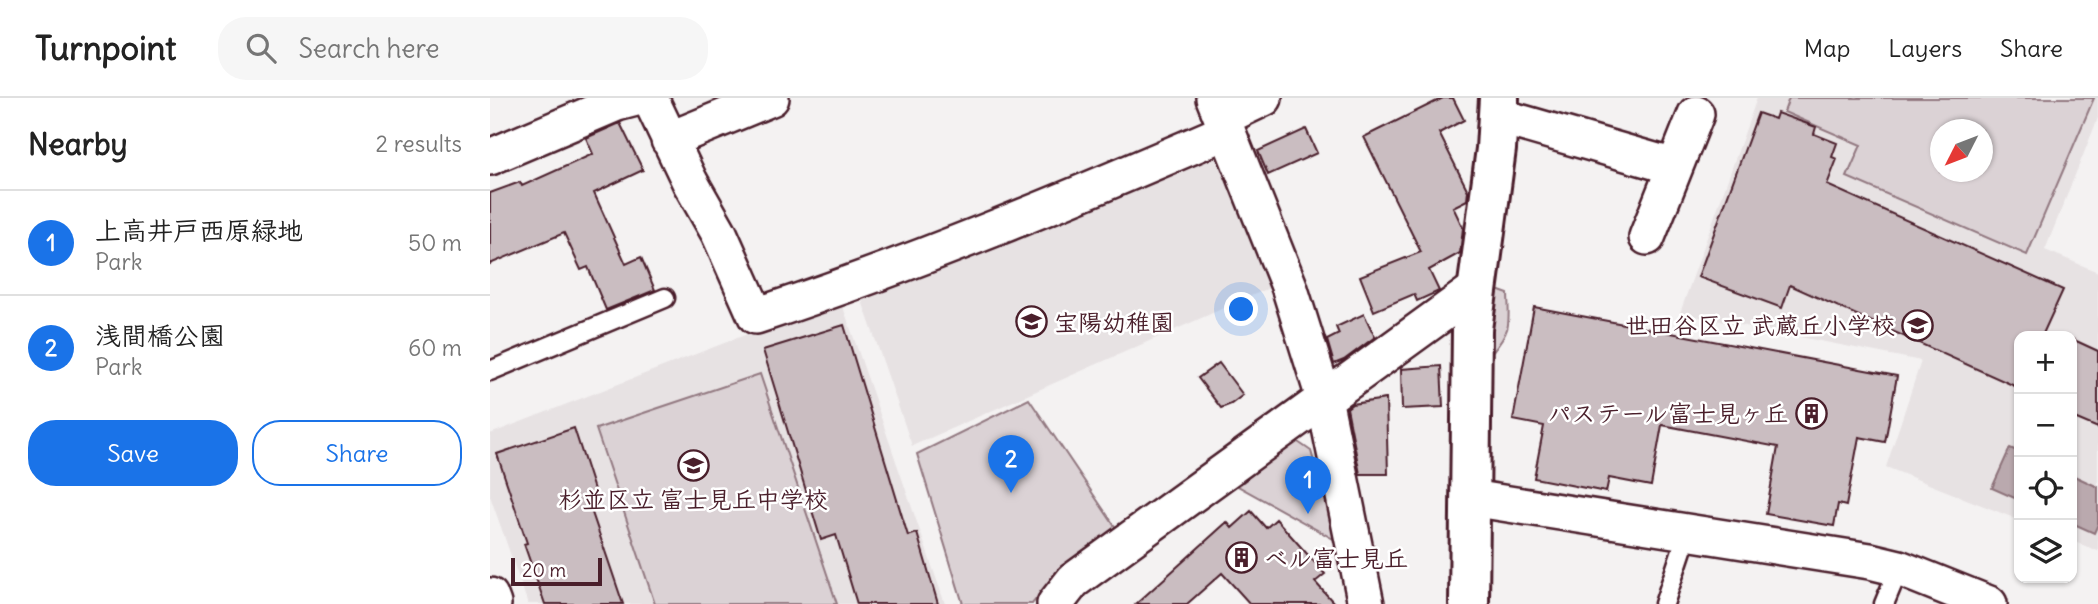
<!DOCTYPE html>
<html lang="en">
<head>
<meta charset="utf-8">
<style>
  body { margin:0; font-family:Delius,"Klee One",sans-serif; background:#f6f6f6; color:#222 }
  .controls { position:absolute; right:21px; bottom:21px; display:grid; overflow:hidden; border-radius:14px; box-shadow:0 2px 5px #0004 }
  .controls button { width:63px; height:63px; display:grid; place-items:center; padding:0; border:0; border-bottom:2px solid #e0e0e0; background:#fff; color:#222; font:35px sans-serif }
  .compass { position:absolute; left:1440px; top:21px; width:63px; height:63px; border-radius:50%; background:#fff; box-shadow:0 2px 5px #0004; rotate:228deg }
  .scale { position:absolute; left:21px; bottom:18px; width:91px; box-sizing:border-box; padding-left:7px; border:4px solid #4a1f2b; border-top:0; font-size:19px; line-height:24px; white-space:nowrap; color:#4a1f2b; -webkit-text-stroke:5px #fff; paint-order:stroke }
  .you { position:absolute; left:752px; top:212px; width:24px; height:24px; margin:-18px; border:5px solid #fff; border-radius:50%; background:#1a73e8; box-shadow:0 0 0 10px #1a73e833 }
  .badge { display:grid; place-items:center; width:46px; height:46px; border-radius:50%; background:#1a73e8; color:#fff; font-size:23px; font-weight:700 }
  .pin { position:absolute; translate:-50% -58px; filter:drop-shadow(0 2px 4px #0008) }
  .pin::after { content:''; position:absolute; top:37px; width:24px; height:21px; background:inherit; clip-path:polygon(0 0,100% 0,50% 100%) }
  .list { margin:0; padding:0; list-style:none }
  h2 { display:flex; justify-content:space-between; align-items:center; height:91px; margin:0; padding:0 28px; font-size:30px }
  h2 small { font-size:23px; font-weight:400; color:#767676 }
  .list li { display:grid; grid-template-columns:46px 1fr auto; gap:21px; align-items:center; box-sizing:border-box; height:105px; padding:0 28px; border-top:2px solid #e0e0e0 }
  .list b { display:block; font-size:26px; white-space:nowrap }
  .list p { margin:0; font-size:23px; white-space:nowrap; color:#767676 }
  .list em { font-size:23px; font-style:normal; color:#767676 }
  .actions { display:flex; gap:14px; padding:21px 28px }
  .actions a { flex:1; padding:16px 0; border:2px solid #1a73e8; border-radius:28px; text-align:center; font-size:24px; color:#1a73e8 }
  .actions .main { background:#1a73e8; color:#fff }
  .icon { flex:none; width:38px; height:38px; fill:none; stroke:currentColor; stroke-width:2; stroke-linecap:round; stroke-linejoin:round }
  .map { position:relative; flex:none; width:1608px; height:506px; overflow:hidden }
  header { display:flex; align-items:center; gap:42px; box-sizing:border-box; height:98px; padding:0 35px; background:#fff; border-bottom:2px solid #e0e0e0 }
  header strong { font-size:33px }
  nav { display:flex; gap:38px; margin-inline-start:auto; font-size:24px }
  .search { width:490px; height:63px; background:#f6f6f6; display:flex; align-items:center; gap:18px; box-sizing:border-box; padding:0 24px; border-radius:28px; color:#767676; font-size:26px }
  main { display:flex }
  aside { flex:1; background:#fff }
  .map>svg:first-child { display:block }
  .built { fill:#e7e2e3; fill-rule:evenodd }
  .green { fill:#dbd2d5; stroke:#927880; stroke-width:2; fill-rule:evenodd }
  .water { fill:#baa9ae; stroke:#8d727a; stroke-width:2 }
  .building { fill:#cabdc1; stroke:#4a1f2b; stroke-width:2 }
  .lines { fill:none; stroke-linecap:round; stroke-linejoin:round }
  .service-casing { stroke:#4a1f2b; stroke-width:23 }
  .minor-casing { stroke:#4a1f2b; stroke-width:40 }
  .tertiary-casing { stroke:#4a1f2b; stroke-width:44 }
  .service { stroke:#fff; stroke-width:18 }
  .minor { stroke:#fff; stroke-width:35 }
  .tertiary { stroke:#fff; stroke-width:38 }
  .labels { text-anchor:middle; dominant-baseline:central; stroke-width:5; stroke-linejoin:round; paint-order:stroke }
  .poi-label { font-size:24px; font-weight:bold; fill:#4a1f2b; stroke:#fff; text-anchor:start }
</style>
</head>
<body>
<header>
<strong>Turnpoint</strong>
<div class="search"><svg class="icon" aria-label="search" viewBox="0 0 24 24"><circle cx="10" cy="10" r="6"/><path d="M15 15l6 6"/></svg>Search here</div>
<nav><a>Map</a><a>Layers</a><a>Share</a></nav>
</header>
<main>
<aside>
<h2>Nearby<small>2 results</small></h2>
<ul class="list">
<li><span class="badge">1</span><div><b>上高井戸西原緑地</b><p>Park</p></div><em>50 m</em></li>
<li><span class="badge">2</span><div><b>浅間橋公園</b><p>Park</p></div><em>60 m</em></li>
</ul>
<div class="actions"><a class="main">Save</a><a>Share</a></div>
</aside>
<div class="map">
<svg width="1608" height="506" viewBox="0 0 1608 506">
  <rect width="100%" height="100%" fill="#f4f2f2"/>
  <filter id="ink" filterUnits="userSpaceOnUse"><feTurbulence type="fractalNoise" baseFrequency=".0143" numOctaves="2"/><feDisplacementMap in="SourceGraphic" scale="14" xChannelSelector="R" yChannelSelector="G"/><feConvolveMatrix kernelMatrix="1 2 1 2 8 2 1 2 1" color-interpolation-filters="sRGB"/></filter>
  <g filter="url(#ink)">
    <path class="built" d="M1267,0H1608V20L1555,152L1608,174V453L1582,443V238H1529V422L1396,369L1431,263L1190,215ZM1450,32H1492V74H1450Z
      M714,54L731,59L786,187L422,348L369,194Z
      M350,200L455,506H38L0,398V336Z"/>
    <path class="green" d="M1299,0H1604L1537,157L1357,79L1371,47L1294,14ZM1450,32H1492V74H1450Z
      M1004,191L1018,196C1019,226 1022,231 1002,255Z
      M270,276L347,506H165L106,331Z
      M539,301L628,433L569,474L542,506H473L427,356Z
      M805,342L821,353L847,443L748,388Z"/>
    <path class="water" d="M1520,350L1529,354V402L1502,390Z
      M1582,377L1608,389V426L1604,435L1582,425Z"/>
    <path class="building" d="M953,0H963L974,22L949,35L978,93L977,102L963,109L973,130L970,155L939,172L949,193L927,203L924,196L884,213L870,178L931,154L874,39Z
      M1268,15L1285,21L1287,15L1326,29L1324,36L1347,45L1342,59L1347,61L1337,87L1573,192L1552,238H1529V290L1300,187L1292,210L1208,179Z
      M130,25L153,72L104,95L136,166L151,159L165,192L116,212L98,169L91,172L74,135L0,166V95L30,84L32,88L103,56L96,40Z
      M816,31L827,55L778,77L768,53Z
      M1044,209L1407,278L1395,344L1369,339L1356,408L1348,406L1344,428L1276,416L1288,349L1172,327L1161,388L1119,380L1116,394L1044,380L1054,328L1023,322Z
      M874,216L885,239L854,262L844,266L837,242L849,236L846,229Z
      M354,227L418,438L427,435L448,506H367L346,437L331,442L273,252Z
      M1582,241L1608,253V330L1582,319Z
      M729,265L753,297L741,306L731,310L708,280Z
      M951,268L953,309L912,311L911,271Z
      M896,301L898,376H870L857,310L862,306Z
      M84,330L105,395L96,397L133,506H55L34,446L37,445L7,356Z
      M761,413L776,430L786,421L835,476L825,484L845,506H760L732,475L697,506H646L737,424L742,430Z"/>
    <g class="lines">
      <defs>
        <path id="service" d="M0,273L175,200
          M1174,506L1198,434
          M1394,506L1409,470"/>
        <path id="minor" d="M160,0L200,84L229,135L266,218C426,165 582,100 737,33
          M724,0L799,188L834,300L876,506
          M1008,18L1185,69
          M732,20L774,0
          M179,42L281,0
          M0,59L127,5L146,0
          M1157,139L1206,16
          M981,400L1380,463L1409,470L1499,506
          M0,498L3,506
          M565,506L583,483L986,191"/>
        <path id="tertiary" d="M979,506L982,231L1006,51L1009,0"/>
      </defs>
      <use href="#service" class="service-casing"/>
      <use href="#minor" class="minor-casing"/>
      <use href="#tertiary" class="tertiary-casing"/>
      <use href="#service" class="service"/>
      <use href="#minor" class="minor"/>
      <use href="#tertiary" class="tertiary"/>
    </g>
  </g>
  <defs>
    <symbol id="school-ring" viewBox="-11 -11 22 22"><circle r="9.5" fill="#fff" stroke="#4a1f2b" stroke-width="1.5"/><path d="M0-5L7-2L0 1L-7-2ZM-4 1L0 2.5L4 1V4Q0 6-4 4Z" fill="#4a1f2b"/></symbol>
    <symbol id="building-ring" viewBox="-11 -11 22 22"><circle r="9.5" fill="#fff" stroke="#4a1f2b" stroke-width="1.5"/><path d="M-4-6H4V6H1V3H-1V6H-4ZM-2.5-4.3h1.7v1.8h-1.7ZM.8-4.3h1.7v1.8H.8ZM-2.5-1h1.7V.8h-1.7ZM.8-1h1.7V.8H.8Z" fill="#4a1f2b"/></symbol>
  </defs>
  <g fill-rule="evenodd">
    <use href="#school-ring" x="524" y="206" width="35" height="35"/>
    <use href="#school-ring" x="1410" y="210" width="35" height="35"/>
    <use href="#building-ring" x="1304" y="298" width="35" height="35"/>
    <use href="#school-ring" x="186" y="350" width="35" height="35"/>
    <use href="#building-ring" x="734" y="442" width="35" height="35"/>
  </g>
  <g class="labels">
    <g class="poi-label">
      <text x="564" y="224">宝陽幼稚園</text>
      <text x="1405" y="227" text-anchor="end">世田谷区立 武蔵丘小学校</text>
      <text x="1298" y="315" text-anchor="end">パステール富士見ヶ丘</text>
      <text x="203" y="401" text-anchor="middle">杉並区立 富士見丘中学校</text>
      <text x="774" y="460">ベル富士見丘</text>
    </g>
  </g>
</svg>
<div class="controls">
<button>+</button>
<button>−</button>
<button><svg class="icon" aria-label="locate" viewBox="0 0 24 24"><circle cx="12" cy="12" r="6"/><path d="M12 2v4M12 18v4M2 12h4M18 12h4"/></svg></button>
<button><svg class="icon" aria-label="layers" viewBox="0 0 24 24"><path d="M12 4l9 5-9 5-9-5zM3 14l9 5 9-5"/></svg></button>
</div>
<svg class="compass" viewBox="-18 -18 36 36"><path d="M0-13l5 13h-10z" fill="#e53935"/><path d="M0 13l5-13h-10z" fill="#767676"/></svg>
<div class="scale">20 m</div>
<div class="you"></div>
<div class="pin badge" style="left:818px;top:416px">1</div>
<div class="pin badge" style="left:521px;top:395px">2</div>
</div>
</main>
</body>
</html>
